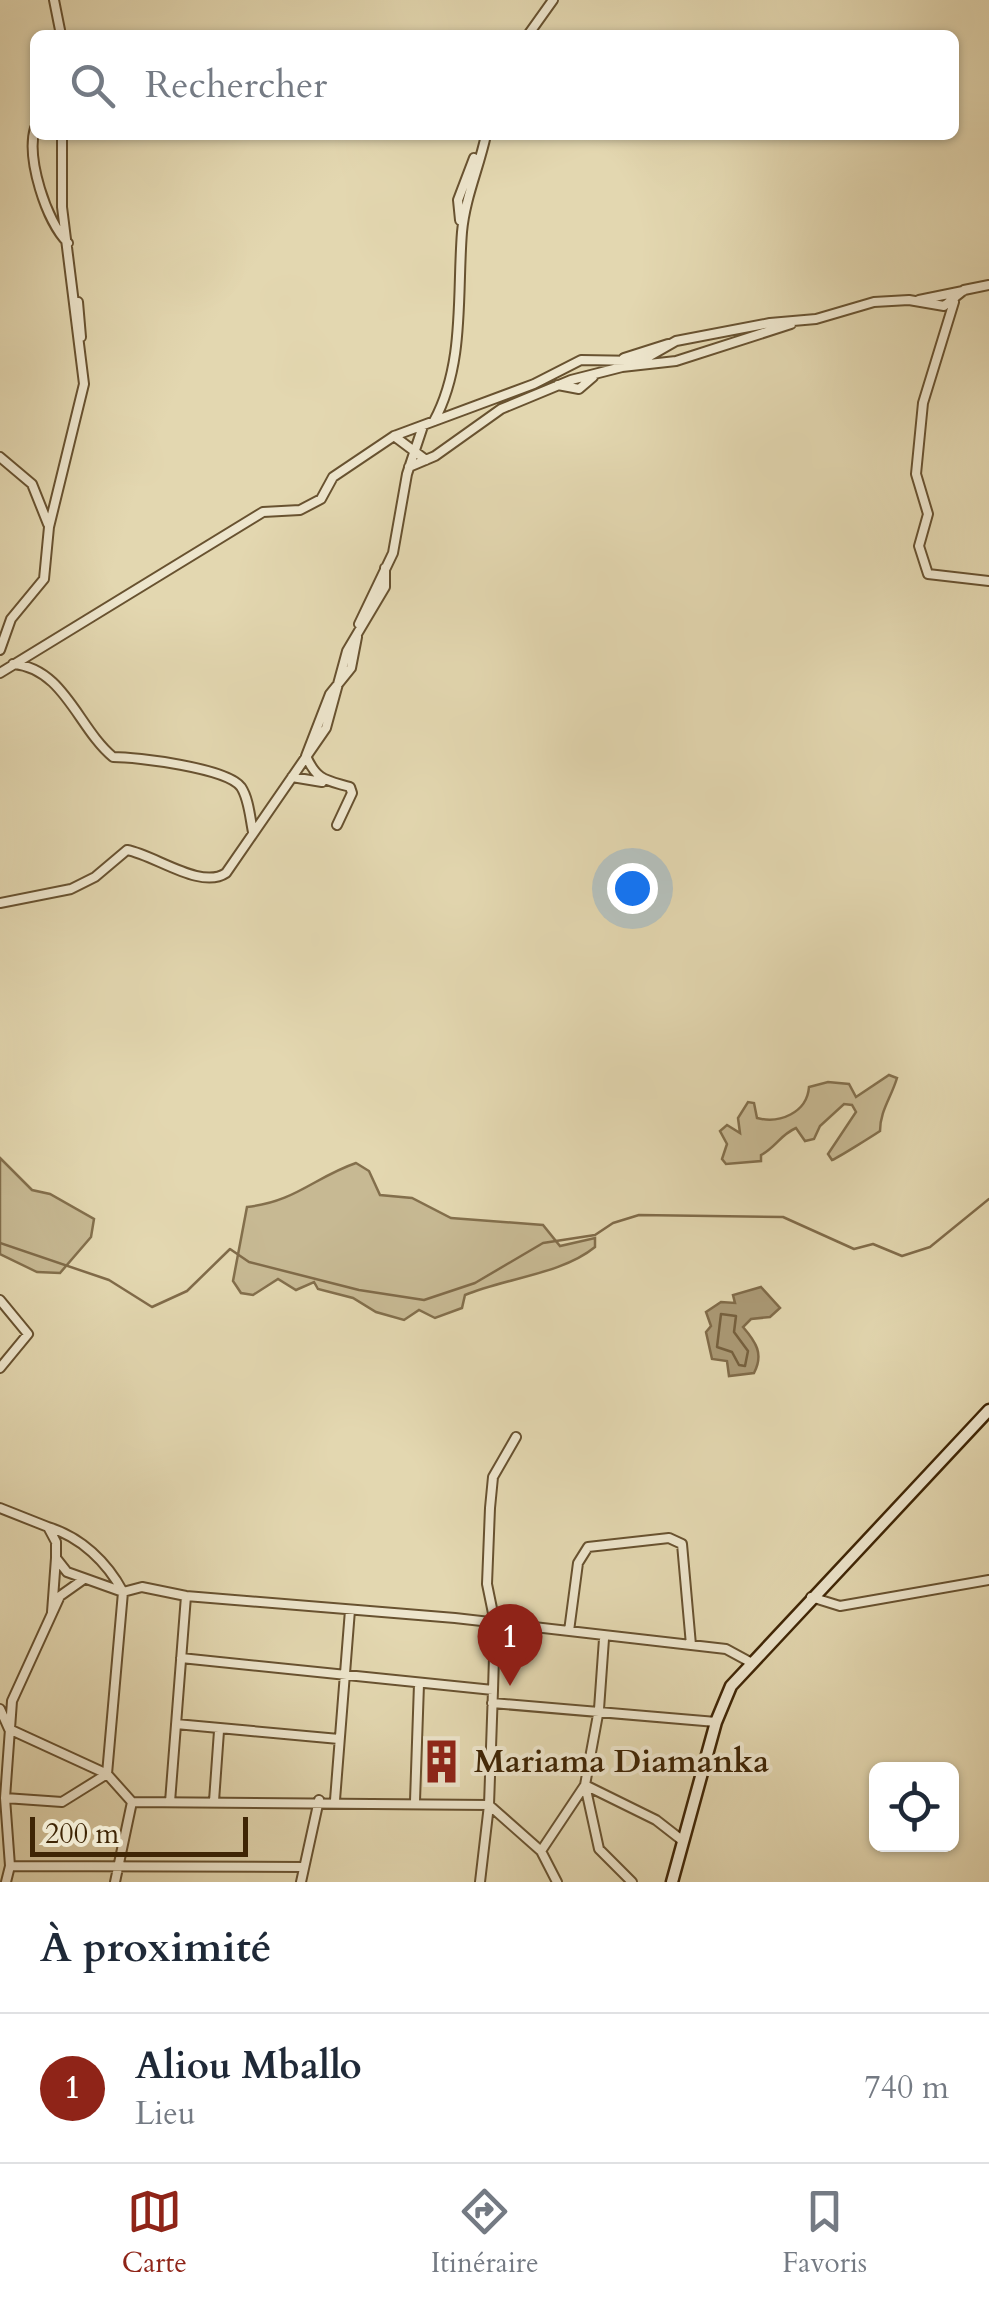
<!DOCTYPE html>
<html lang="fr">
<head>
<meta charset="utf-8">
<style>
  body { margin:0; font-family:Cardo,serif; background:#f6f6f7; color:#1f2937 }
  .controls { position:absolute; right:30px; bottom:30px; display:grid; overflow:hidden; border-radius:15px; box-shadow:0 2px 8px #0004 }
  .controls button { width:90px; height:90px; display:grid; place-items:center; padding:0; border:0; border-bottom:2px solid #e0e1e3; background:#fff; color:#1f2937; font:50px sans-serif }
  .scale { position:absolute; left:30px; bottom:25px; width:218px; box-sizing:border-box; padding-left:10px; border:5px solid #3f2505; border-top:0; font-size:28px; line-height:35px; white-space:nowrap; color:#3f2505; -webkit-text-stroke:8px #ede5cc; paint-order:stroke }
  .you { position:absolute; left:632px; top:888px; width:35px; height:35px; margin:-25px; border:8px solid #fff; border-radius:50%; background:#1a73e8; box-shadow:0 0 0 15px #1a73e833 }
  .badge { display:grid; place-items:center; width:65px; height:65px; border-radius:50%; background:#8f2418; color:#fff; font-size:32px; font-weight:700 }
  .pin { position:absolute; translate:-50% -82px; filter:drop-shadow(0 2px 5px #0008) }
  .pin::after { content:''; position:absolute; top:52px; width:35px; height:30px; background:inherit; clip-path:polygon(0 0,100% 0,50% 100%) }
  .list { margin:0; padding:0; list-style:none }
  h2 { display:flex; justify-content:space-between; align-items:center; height:130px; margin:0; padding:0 40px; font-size:42px }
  h2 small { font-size:32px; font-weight:400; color:#747a83 }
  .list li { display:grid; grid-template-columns:65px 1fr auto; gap:30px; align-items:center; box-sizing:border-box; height:150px; padding:0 40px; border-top:2px solid #e0e1e3 }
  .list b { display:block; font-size:38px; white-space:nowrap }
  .list p { margin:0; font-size:32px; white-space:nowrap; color:#747a83 }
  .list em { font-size:32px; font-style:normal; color:#747a83 }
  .icon { flex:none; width:55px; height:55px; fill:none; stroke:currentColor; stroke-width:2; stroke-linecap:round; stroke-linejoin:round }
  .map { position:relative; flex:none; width:989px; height:1882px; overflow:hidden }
  .search { position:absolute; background:#fff; box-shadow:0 2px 8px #0004; left:30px; right:30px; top:30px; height:110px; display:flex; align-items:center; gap:25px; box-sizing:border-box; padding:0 35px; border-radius:15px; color:#747a83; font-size:38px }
  .sheet { height:280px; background:#fff }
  nav { display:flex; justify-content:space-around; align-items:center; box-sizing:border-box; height:140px; border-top:2px solid #e0e1e3; background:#fff; font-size:28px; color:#747a83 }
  nav a { display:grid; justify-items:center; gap:5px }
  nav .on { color:#8f2418 }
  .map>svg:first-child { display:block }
  .green { fill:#c7b993; stroke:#836f4c; stroke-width:2.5 }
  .water { fill:#ab9a76; stroke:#806b49; stroke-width:2.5 }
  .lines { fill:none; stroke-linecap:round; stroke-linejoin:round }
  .shore { stroke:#75603e; stroke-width:2.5 }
  .stream { stroke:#806b49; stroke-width:2.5 }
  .street-casing { stroke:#685230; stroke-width:12 }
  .secondary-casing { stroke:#3f2505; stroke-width:15 }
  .street { stroke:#ede5cc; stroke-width:8 }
  .secondary { stroke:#ede5cc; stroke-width:10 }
  .labels { text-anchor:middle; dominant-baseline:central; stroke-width:8; stroke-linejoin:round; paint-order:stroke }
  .poi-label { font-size:32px; font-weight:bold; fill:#3f2505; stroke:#ede5cc; text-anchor:start }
</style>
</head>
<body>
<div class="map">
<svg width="989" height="1882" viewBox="0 0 989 1882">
  <rect width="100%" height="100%" fill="#e3d7b0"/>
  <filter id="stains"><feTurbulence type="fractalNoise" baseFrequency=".002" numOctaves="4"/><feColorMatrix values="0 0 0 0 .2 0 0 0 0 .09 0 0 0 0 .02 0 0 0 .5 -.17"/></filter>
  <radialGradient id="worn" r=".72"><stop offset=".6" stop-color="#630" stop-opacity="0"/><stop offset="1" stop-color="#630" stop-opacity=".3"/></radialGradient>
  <path class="green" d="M889,1075L897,1078C891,1098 880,1111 880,1131C874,1135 836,1159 832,1160L828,1154L856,1112L852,1105L844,1104L820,1126L814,1139L805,1141L796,1128C780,1135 776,1147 761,1155V1161L726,1164L722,1159L727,1144L720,1131L727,1125L740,1133L738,1118L748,1102L754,1103L757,1118C779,1124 807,1113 809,1087L828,1082L849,1084L856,1097Z
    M0,1158L32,1190L50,1194L94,1219L91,1237L60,1273L37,1272L0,1254Z
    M356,1163L369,1171L380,1195L412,1198L451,1218L543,1225L560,1246L595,1238V1247C562,1274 506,1278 465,1295L462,1308L435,1318L419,1310L404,1320L376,1312L353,1298L318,1289L314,1282L296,1290L278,1279L253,1295L241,1293L233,1281L247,1207C295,1202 315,1177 356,1163Z"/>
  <path class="water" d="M761,1287L780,1308L770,1317L751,1319L743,1327C756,1342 764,1354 754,1373L729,1376L727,1361L712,1359L706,1332L711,1326L706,1312L721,1302L735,1303L733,1295Z"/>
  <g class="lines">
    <path class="shore" d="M721,1314L736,1316L734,1332L748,1351L745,1366L739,1365L732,1352L717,1347Z"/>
    <path class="stream" d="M0,1243L109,1280L152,1307L187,1291L230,1249L249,1262L359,1290L424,1300L475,1283L543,1243L595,1235L613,1223L639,1215L783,1217L854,1249L873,1244L902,1256L930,1247L989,1199"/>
    <defs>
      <path id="street" d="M54,0L61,35
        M528,35L553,0
        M35,128C26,158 46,221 68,243
        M460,220L458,200L474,158
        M919,300L963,291
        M78,302L81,337
        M954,302L923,403L916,474L928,514L919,546L928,574L989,581
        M624,358L668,344
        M558,385L579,389L593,377
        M434,421C465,364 457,295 462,232C465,198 479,168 486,135
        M394,436L426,460
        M0,457L32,484L48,524
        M409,467L435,456L501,409L571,380L622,367L676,361L791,324
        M359,624L393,553L407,474L423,426
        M0,650L11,619L44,579L49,527L84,384L62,207V135
        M13,664C64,668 78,728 113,757C137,757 227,768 241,787C249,799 250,818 253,832
        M0,673L263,512L300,510L321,499L333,477L394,436L534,384L581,360L641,361L676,341L770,323L816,319L874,302L909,300L944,306L964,290L989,285
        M292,777L322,782
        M337,825L352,793L350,787C326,780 317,781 306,756L330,694L351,668L357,637
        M0,903L71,889L95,877L127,850C155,855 201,890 226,873L326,728L347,651L385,587V568
        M0,1300L28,1334L0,1368
        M0,1508L48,1527L56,1542V1558L67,1572L123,1592L142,1587L186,1596L455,1618L726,1649L750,1662
        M48,1527C81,1537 107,1562 123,1592L107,1774L132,1802L489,1805L541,1851L557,1882
        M811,1597L840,1606L989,1580
        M52,1612L56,1558
        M569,1631L578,1563L588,1547L669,1538L682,1544L691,1645
        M604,1639L599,1709L585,1785L656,1820L683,1841
        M181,1658L493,1690
        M492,1703L716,1722
        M0,1709L9,1729L107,1774
        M176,1724L339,1739
        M5,1798L62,1802L107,1774
        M335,1800L350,1610
        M214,1801L219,1731
        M415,1801L419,1684
        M170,1802L186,1596
        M541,1851L585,1785L599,1849L632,1882
        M10,1866L304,1867
        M6,1882L10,1866L5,1798L12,1701L60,1596L84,1579
        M115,1882L132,1802
        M301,1882L319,1800
        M480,1882L489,1805L493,1690L495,1623L487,1584L490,1508L493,1477L516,1437"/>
      <path id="secondary" d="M672,1882L716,1722L731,1686L989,1410"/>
    </defs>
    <use href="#street" class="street-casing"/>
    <use href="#secondary" class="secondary-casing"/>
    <use href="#street" class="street"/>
    <use href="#secondary" class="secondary"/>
  </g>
  <defs>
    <symbol id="building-bare" viewBox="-9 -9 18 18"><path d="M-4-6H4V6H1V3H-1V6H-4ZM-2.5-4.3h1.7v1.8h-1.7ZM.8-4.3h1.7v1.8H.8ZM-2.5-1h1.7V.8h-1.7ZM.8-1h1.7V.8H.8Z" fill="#8f2418" stroke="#ede5cc" stroke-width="2.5" paint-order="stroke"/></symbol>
  </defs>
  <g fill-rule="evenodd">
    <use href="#building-bare" x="410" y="1730" width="63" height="63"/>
  </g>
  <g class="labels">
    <g class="poi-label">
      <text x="474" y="1762">Mariama Diamanka</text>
    </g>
  </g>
  <rect width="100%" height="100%" filter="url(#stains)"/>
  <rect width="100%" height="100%" fill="url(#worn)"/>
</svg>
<div class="controls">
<button><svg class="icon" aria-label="locate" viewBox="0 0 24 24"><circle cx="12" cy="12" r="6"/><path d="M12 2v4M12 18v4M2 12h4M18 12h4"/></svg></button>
</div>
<div class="scale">200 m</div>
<div class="you"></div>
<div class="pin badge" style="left:510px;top:1686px">1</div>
<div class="search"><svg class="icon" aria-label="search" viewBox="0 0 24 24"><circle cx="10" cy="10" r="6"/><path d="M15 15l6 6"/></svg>Rechercher</div>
</div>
<section class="sheet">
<h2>À proximité<small></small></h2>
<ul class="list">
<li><span class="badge">1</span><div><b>Aliou Mballo</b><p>Lieu</p></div><em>740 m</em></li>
</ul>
</section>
<nav>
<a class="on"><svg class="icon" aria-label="map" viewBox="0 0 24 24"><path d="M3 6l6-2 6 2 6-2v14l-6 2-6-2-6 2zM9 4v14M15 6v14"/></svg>Carte</a>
<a><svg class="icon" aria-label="directions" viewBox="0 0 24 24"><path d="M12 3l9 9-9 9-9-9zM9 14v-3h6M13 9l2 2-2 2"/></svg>Itinéraire</a>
<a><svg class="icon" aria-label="saved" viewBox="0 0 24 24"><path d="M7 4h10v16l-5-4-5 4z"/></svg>Favoris</a>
</nav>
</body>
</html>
